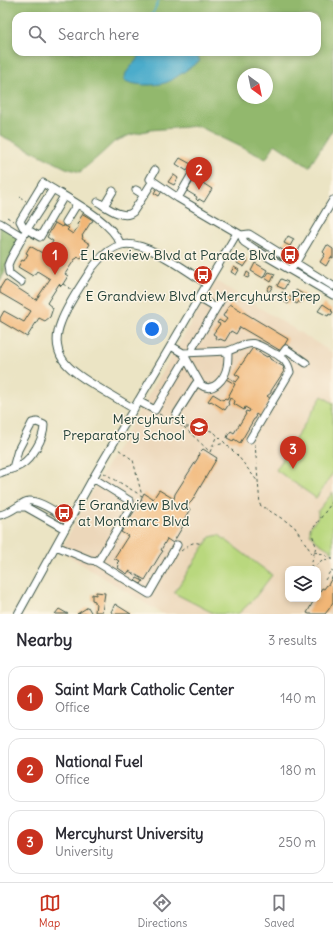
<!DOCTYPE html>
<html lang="en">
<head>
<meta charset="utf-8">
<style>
  body { margin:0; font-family:Delius,sans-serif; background:#f2f2f3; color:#2b2b33 }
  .controls { position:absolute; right:12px; bottom:12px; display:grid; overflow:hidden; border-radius:8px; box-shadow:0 2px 6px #0003 }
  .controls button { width:36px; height:36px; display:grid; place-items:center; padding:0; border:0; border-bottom:1px solid #e1e1e2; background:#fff; color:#2b2b33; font:20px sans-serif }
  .compass { position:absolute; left:237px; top:68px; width:36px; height:36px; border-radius:50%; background:#fff; box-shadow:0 2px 6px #0003; rotate:147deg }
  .you { position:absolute; left:152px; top:329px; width:14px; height:14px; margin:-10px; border:3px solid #fff; border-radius:50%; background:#1a73e8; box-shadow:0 0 0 6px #1a73e833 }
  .badge { display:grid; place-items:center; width:26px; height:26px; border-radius:50%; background:#c8321e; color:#fff; font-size:13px; font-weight:700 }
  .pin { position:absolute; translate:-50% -33px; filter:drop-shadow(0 1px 2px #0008) }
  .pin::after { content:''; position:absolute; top:21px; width:14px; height:12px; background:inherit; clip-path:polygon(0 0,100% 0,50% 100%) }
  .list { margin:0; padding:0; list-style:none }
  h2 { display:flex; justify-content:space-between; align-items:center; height:52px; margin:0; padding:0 16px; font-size:17px }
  h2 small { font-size:13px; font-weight:400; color:#7c7c81 }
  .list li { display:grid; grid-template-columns:26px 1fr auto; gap:12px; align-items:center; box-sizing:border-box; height:64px; margin:0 8px 8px; padding:0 8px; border:1px solid #e1e1e2; border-radius:12px }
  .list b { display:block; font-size:15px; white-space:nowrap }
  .list p { margin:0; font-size:13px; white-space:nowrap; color:#7c7c81 }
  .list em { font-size:13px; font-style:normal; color:#7c7c81 }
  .icon { flex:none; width:22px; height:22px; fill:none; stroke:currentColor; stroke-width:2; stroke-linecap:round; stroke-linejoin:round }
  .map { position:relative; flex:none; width:333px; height:614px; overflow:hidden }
  .search { position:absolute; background:#fff; box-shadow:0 2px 6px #0003; left:12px; right:12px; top:12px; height:44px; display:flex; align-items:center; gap:10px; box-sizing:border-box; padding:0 14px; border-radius:12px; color:#7c7c81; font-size:15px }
  .sheet { height:268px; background:#fff }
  nav { display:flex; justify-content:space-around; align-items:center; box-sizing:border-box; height:56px; border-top:1px solid #e1e1e2; background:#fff; font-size:11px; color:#7c7c81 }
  nav a { display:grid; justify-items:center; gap:2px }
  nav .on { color:#c8321e }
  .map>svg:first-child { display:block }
  .built { fill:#ecd7ba; fill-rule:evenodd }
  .green { fill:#b9d87e; stroke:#6c8a59 }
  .forest { fill:#92b86d; stroke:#587a50; fill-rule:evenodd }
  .water { fill:#4caccb; stroke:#367480 }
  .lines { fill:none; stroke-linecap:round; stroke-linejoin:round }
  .stream { stroke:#4caccb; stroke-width:1.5 }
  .building { fill:#f1b676 }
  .minor-casing { stroke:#3e564a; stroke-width:9 }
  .path { stroke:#3e564a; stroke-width:1; stroke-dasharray:3 3; stroke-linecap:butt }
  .minor { stroke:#fff; stroke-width:7 }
  .labels { text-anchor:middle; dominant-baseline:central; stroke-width:3; stroke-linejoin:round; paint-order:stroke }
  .poi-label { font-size:14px; fill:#1f3d34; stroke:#fcf5e5; text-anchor:end }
</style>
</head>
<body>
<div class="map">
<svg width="333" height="614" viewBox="0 0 333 614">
  <rect width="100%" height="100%" fill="#fcf5e5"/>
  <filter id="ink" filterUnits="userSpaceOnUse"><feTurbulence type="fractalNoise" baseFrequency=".025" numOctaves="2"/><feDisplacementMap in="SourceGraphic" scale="8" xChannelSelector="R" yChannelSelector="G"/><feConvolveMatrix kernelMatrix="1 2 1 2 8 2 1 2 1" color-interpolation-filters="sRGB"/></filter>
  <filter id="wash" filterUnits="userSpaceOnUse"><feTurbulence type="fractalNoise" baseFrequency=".012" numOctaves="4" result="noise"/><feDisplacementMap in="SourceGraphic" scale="16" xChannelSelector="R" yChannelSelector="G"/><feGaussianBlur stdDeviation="0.9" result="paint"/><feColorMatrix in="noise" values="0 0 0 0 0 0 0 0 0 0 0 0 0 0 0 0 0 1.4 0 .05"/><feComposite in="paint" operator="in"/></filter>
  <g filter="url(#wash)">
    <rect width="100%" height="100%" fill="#ebe4c4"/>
    <path class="built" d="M216,281L333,353V614H163L60,551L94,488ZM288,569H318V599H288Z"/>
    <path class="green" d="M322,396L333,403V473L316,498L276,470Z
      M333,492V552L316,541L313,536L310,534V527L318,517V511Z
      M219,535L272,575L253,600L238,614H215L174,593L210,537Z"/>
    <path class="forest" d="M0,0H333V129L309,167L275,144L266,159L198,126L150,130L130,135L114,142L99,156L80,172L66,168L0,135ZM16,16H317V52H16ZM243,74H267V98H243Z
      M0,226L15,235L19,242L5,267V272L0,281Z"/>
    <path class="water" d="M141,52H196L200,61C191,66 173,81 165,83C154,86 133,86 124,80L126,73L141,54Z"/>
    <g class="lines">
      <path class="stream" d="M150,16L153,13L159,0"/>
    </g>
    <g id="blocks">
      <path class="building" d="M180,158L191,164L187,171L176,164Z
        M173,175H174L178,178L174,185L168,182Z
        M195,178L212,189L204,202L199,199L198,201L196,199L197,197L187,191Z
        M157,188L162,191L159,196L154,193Z
        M83,214L93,220L92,222H91L82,236L83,237L82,239L90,244L81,259L78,257L76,259H75L65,274L68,276L63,284L61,286L59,284L47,303L53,308L50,317L45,321L39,318L27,337L0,321V318L4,311L24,322L31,311L0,293V288L5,280L36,300L50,279L37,271L33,276L18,267L22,260L24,261L28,254L26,253L30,246L44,254L45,252L49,255L46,260L55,265L64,251L51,245L53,241L47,237L55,223L62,227L63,225L69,228L67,230L73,234L78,227L77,224L80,221L79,220Z
        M288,236L294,239L290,246L284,243Z
        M327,245L333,249V258L331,257L326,266L320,262L325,254L323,252Z
        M241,256L243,258L244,256L248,261L244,267L237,263Z
        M255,263L267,270L263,278L251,271Z
        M234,267L239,270L236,275L231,272Z
        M247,272L250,274L248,278L245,277Z
        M269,272L275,274L271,282L265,278Z
        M281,279L288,282L284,289L277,286Z
        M270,285L273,286L269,292L267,290Z
        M296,290L306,296L301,303L299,301L297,304L290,300L288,304L282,300L286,294L292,298Z
        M282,292L285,293L282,299L280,297Z
        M230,304L288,339L281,351L240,327L236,334L231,331L225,341L220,339L219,340L215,338L216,336L213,334L220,324L217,323L219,320L224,323L227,319L223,316Z
        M323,304L332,310L331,311L333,312L331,315L329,314L328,316L318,311Z
        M254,346L256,348L255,350L267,357L268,356L270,358V359L284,367L283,370L284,371L271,391V393L267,396L271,399L260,417L256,414L255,416L256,417L255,419H254L240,443L234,439L233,441L227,438L228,435L231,431L234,433L246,414L245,413L246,411L249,412L250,410L245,407L244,410L234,404L235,401L230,398L228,403L229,404L225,410L211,401L210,402L208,401L213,394L223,400L225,398L227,399L235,384L226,379L228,377L236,382L237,381L240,377L235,374Z
        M203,449L217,458L192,501L188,505L187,507L190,509L182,523L179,521L178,523L183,526L173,543L167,539L161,550L163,551L160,555L145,580L129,571L127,574L118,568L119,565L117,563L119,561L114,558L128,536L121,532L142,499H141L144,493L153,499L159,490L174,499L175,494L198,458L199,453Z
        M333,576V602L329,609L325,614H309L307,613L314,600L318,599V595L322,588L324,589L327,585H328Z
        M137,578L143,581L141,584L135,581Z
        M96,592L105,593L102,612H95L96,603H95V601L92,600V594L96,595Z
        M115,604L131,614H114L111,612Z
        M88,607L92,614H77Z
        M59,609L68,614H55Z"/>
    </g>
  </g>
  <g filter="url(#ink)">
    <use href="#blocks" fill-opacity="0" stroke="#3e564a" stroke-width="1"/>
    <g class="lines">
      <defs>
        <path id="minor" d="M155,170L150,179L178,198
          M192,174L178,198L241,235L244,242L256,250L333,295
          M136,190L144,195
          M64,196L40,237L23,227L20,221L43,183C66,198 111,219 121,245
          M98,202C108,208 123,220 133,212L153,181
          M104,206L113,191
          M66,222L77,204
          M0,223L23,237
          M241,235L249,234L333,286
          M293,267L333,200
          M21,282L9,273L8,265L10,260L27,229L53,189
          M199,298L216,308
          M171,346L183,353L201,385C213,394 225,378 227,367C228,362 228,356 228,351L183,353
          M228,351C252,342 250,339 273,353
          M192,352L193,347L222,298
          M280,357L286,349L306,363
          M138,401L155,410L186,358
          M134,409C121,401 107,393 94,385C69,370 48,355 61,322C68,303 81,286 92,268C99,259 109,248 121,245C145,239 187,271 207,284
          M176,415L195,385L198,381
          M250,439L290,372C288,362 284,359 276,354
          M0,473C6,470 15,469 21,465C32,458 44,439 44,425L37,422L32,423L30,427L18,450L13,468
          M18,507H26L65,529
          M0,515C10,513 16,507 25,502C35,496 60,515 70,521
          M56,546L90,560L97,561L100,558L130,508V501L93,478
          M95,561L149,594L177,545
          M18,614L93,478L237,233"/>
      </defs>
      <use href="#minor" class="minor-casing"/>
      <path class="path" d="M20,197L26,201
        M7,217L13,221
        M63,284L71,289
        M159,414L184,427H200L214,432L238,456L258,482
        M184,427L210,452L217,435
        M255,444L260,505L294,526L313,555
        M213,446L225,443
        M104,473L142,496L133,460L118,449
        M333,501L312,530L313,537L316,546L311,566L314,567L322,560L333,559
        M181,551C188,546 192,540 201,544
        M314,552L323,554L332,559
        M325,580L331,570L333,571"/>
      <use href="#minor" class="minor"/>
    </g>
  </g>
  <defs>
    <symbol id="bus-disc" viewBox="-11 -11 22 22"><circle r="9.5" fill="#c8321e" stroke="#fcf5e5"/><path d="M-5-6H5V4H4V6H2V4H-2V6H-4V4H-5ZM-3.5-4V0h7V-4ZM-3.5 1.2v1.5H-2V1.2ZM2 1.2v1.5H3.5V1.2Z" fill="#fff"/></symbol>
    <symbol id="school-disc" viewBox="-11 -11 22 22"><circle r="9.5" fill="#c8321e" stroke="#fcf5e5"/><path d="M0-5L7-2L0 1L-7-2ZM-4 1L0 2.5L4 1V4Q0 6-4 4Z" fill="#fff"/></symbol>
  </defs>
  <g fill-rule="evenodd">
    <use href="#bus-disc" x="279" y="244" width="22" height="22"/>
    <use href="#bus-disc" x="192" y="264" width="22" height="22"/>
    <use href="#school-disc" x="188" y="416" width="22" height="22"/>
    <use href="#bus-disc" x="53" y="502" width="22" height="22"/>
  </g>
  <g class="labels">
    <g class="poi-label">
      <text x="276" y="255">E Lakeview Blvd at Parade Blvd</text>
      <text x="203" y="296" text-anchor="middle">E Grandview Blvd at Mercyhurst Prep</text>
      <text x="185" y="419">Mercyhurst<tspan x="185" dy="16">Preparatory School</tspan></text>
      <text x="78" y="505" text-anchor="start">E Grandview Blvd<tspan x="78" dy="16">at Montmarc Blvd</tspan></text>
    </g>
  </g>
</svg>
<div class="controls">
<button><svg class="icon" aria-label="layers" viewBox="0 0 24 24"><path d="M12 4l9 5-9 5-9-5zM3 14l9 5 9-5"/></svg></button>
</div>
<svg class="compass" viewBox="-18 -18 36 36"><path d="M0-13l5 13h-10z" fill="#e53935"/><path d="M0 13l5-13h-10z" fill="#7c7c81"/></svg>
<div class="you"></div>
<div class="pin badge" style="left:55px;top:275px">1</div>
<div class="pin badge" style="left:199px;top:190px">2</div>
<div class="pin badge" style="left:293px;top:469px">3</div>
<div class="search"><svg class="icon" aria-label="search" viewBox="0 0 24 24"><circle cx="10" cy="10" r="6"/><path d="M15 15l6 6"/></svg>Search here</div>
</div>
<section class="sheet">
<h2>Nearby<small>3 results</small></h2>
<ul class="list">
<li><span class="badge">1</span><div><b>Saint Mark Catholic Center</b><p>Office</p></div><em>140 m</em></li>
<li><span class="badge">2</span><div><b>National Fuel</b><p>Office</p></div><em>180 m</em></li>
<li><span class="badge">3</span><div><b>Mercyhurst University</b><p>University</p></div><em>250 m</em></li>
</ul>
</section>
<nav>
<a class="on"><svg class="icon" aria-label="map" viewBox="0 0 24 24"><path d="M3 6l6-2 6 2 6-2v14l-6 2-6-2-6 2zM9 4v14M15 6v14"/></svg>Map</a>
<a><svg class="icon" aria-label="directions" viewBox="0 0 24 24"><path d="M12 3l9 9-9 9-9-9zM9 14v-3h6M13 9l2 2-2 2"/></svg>Directions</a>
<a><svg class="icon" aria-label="saved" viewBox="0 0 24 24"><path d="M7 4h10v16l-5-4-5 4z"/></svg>Saved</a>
</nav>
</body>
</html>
